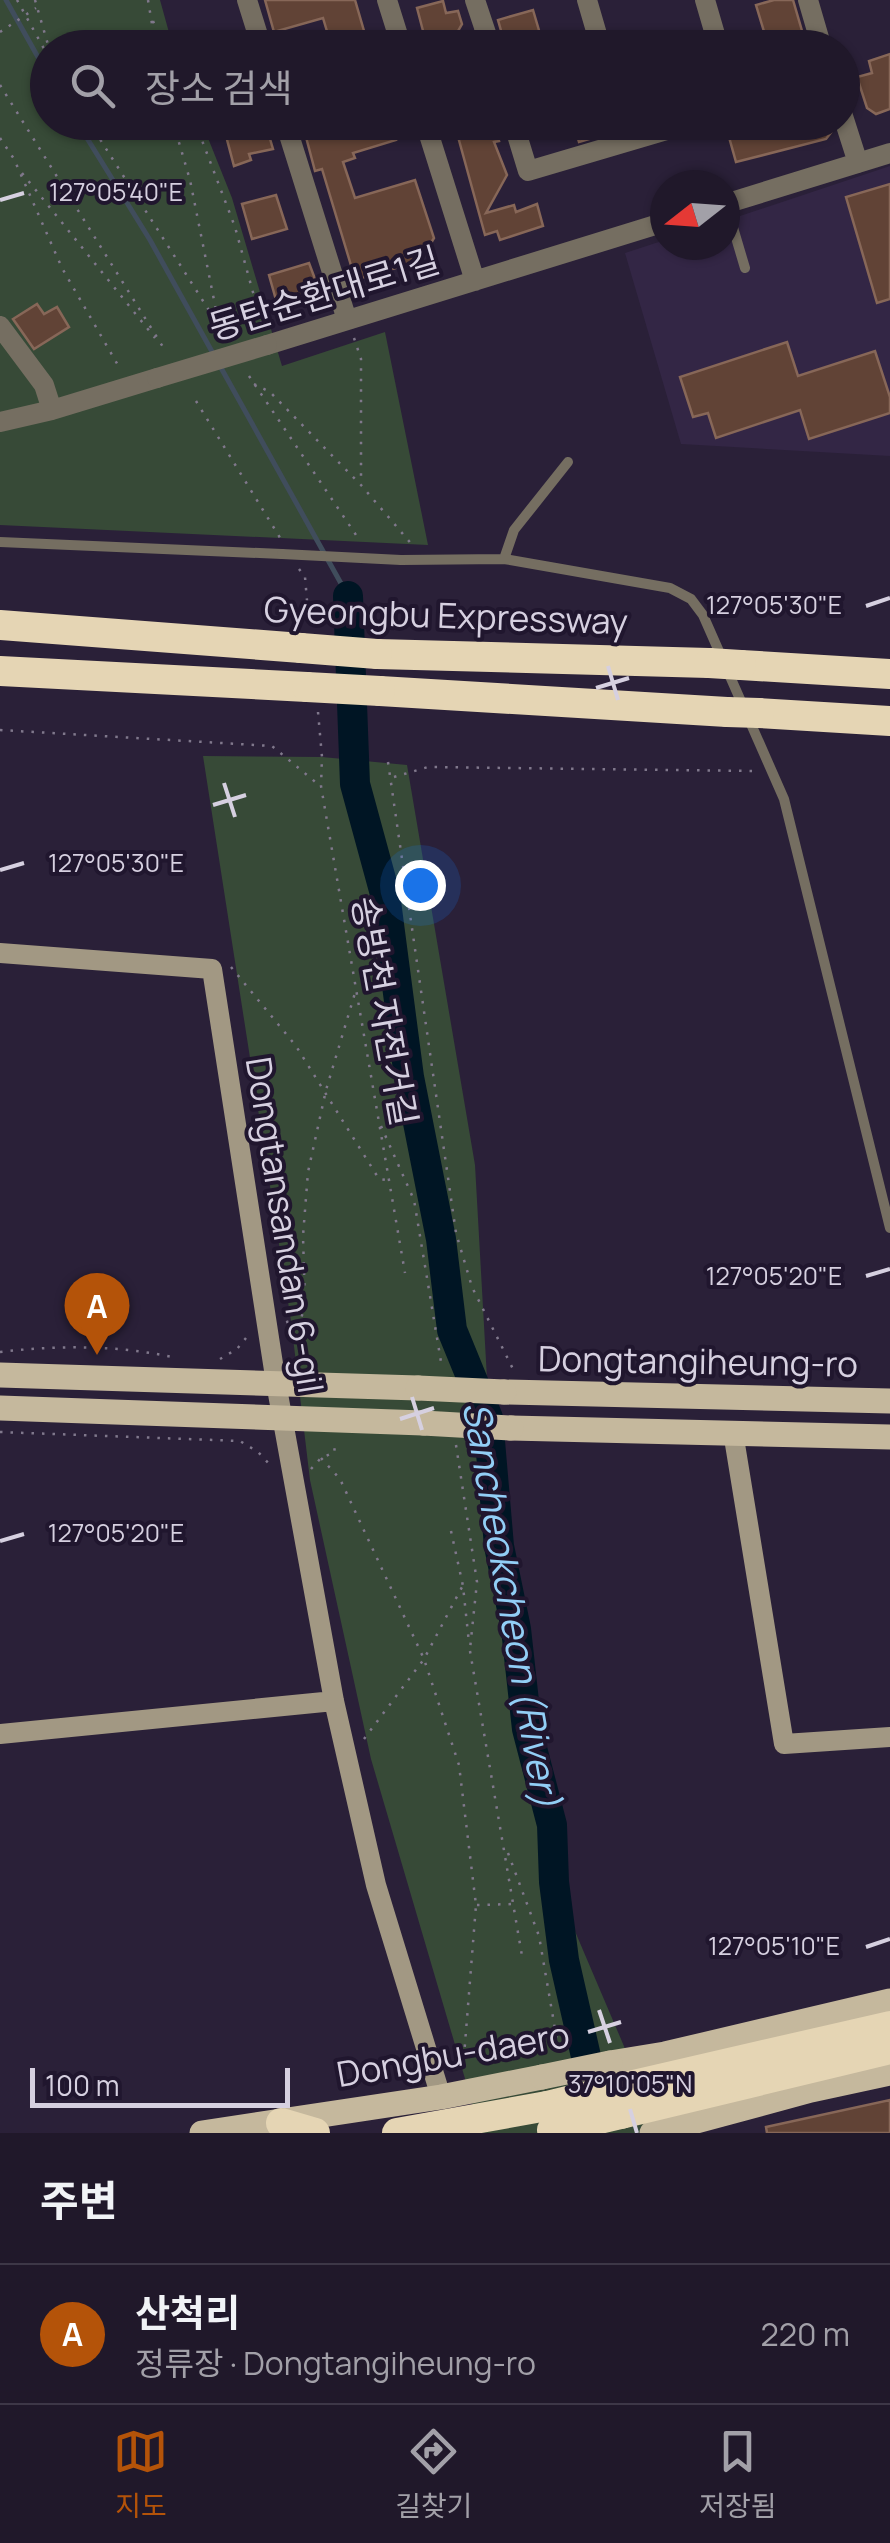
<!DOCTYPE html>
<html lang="ko">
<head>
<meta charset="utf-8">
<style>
  body { margin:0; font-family:Manrope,"Noto Sans KR",sans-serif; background:#2d2536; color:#f1f3f6 }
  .compass { position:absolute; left:650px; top:170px; width:90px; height:90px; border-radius:50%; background:#20182a; box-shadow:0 2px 8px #0004; rotate:253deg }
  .scale { position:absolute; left:30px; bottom:25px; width:260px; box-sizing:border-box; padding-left:10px; border:5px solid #d6d0e0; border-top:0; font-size:28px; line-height:35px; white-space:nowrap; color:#d6d0e0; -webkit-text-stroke:8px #20162e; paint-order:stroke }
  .you { position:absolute; left:420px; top:885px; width:35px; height:35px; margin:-25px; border:8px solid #fff; border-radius:50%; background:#1a73e8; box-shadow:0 0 0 15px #1a73e833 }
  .badge { display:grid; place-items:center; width:65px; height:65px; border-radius:50%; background:#b45309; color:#fff; font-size:32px; font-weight:700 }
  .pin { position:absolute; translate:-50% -82px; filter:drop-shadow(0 2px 5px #0008) }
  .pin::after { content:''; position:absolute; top:52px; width:35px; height:30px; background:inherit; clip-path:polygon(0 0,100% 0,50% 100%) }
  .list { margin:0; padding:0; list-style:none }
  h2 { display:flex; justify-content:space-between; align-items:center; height:130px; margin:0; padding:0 40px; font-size:42px }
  h2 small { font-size:32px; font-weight:400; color:#a2a0a8 }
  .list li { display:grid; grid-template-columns:65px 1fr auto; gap:30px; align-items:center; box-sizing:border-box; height:140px; padding:0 40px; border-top:2px solid #3d3747 }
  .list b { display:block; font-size:38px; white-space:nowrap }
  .list p { margin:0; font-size:32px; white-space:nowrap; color:#a2a0a8 }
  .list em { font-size:32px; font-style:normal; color:#a2a0a8 }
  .icon { flex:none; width:55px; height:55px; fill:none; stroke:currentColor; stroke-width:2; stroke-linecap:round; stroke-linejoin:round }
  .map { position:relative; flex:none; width:890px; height:2133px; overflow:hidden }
  .search { position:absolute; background:#20182a; box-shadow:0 2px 8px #0004; left:30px; right:30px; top:30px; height:110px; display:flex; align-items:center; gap:25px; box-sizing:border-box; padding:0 35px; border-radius:55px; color:#a2a0a8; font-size:38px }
  .sheet { height:270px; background:#20182a }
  nav { display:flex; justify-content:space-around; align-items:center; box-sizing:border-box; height:140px; border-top:2px solid #3d3747; background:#20182a; font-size:28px; color:#a2a0a8 }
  nav a { display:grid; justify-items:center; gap:5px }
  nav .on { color:#b45309 }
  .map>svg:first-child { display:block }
  .built { fill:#332645 }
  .park { fill:#374a37 }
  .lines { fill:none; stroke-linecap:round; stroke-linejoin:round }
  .stream { stroke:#404d5c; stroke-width:5 }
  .river { stroke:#001524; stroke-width:30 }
  .building { fill:#614336; stroke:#876758; stroke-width:2.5 }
  .path { stroke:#80788c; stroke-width:2.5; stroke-dasharray:2.5 8; stroke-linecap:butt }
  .lane { stroke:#756e61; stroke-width:10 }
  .street { stroke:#756e61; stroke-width:20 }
  .secondary { stroke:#a29883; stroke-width:20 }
  .primary { stroke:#c5b89d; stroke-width:25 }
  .highway { stroke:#e5d5b4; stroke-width:30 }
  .lane-bridge { stroke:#756e61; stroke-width:10 }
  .street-bridge { stroke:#756e61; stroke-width:20 }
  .primary-bridge { stroke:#c5b89d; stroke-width:25 }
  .highway-bridge { stroke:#e5d5b4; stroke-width:30 }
  .ticks { fill:none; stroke:#d6d0e0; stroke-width:4 }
  .labels { text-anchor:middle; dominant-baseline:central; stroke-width:8; stroke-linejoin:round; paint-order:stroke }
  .street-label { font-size:35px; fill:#d6d0e0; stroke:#20162e }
  .water-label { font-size:38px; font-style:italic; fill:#92cef6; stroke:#20162e }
  .ticks-label { font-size:25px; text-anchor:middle; fill:#d6d0e0; stroke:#20162e; stroke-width:8; stroke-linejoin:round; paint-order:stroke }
</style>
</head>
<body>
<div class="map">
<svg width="890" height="2133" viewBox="0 0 890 2133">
  <rect width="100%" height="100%" fill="#2a2038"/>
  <path class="built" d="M890,166V456L681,444L625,253L665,240V245H725V221Z"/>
  <path class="park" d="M0,0H160L173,47L48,48V122L202,123L232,198L282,366L385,332L428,545L0,525Z
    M203,756L322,757L407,765L475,1165L491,1450L554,1882L661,2133H481L371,1759L310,1480L291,1321Z"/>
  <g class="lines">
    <path class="stream" d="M6,0L48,75
      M77,122L150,240L215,357
      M220,366L348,596"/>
    <path class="river" d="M348,596L355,784L385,894L409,1077L441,1239L452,1330L488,1418L499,1546L516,1629L527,1729L552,1825L554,1882L564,1960L595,2096"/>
  </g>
  <path class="building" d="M265,0H355L369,48H332L323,18L274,32Z
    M774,0H793L807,48H769L756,5Z
    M443,1L446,13L458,11L462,24L458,31L427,46L417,8Z
    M533,10L543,44L506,48L498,20Z
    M890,54V109L876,114L867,108L857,77L872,73L869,61Z
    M258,122H265L273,149L249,154L251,160L234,166L225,132Z
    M302,122H391L396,140L353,153L355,158L343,162L355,198L415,180L434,238L420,261L362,278L353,272L322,169L315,171Z
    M454,122H493L499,141L494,142L507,175L486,213L514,205L516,212L537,204L543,226L500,240L497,231L485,235Z
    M573,122H611L613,132L579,142Z
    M775,122H831L833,130L826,139L736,162L729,137Z
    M890,184V299L877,303L846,197Z
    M276,195L287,229L252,239L242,204Z
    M309,263L318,287L313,297L278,307L269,275Z
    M37,304L44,314L57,307L69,327L34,349L13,319Z
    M787,342L798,376L875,351L890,397V413L809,439L800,410L716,438L708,413L693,417L680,377Z
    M890,2100V2133H767L766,2127Z"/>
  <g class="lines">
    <path class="path" d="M17,0L48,56
      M35,0L49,48
      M148,0L156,48
      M153,21L164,48
      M0,32L36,8
      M0,85L163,347
      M89,122L219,326
      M173,122L190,180L219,325
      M195,122L235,227L262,325
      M0,138L14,159L62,268L119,367
      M22,173L155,338
      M354,338L361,359V483
      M249,376L356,535
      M254,384L270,392L361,485L414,547
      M196,401L282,541
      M299,569L305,577L309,624
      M318,712L322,757L321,786L405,1273
      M0,730L272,746L319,785
      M388,762L456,1233L472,1287L513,1369
      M394,777L428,767L754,771
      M231,967L296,1046L379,1179L387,1180
      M381,1126L414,1200L442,1368
      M276,1248C282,1286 281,1334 309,1363
      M288,1332L301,1319L305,1304L303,1236L308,1172L326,1090L355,993
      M0,1352C60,1345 118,1345 177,1358
      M220,1359L237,1349L250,1333
      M0,1432L240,1441L258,1452L273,1468
      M456,1445L477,1582L470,1649
      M321,1458L340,1479L424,1659L459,1765L476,1905L463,2069
      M311,1469L321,1458L335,1452L333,1442
      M451,1531L463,1586L469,1643
      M470,1651L522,1956
      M364,1739L424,1659L462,1587
      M508,1853L539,1936L559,2052
      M477,1905L514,1904"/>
    <path class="lane" d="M726,204L745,268
      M568,462L514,530L504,559L670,588L691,599L703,615L784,799L890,1228
      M0,542L282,554
      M401,560L504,559"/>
    <path class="street" d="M247,0L262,48
      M387,0L402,48
      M475,0L487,36
      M587,0L601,48
      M705,0L719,48
      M808,0L822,48
      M452,48L487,36L490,48
      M842,113L858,163
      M285,122L347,320
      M425,122L475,281
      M513,122L528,171L694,122
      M725,204L890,153
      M0,326L44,385L52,410
      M267,345L665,222
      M0,422L52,410L157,378"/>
    <path class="secondary" d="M0,953L212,969L276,1383L334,1701L376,1885L441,2097
      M733,1432L784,1744L890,1737
      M0,1734L334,1701"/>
    <path class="primary" d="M0,1375L418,1388
      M504,1392L890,1401
      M0,1408L423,1423
      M511,1428L890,1437
      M610,2063L665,2054L890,2001
      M202,2133L441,2097L542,2077
      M652,2133L811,2090L890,2073"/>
    <path class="highway" d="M0,625L301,648
      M377,654L709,663
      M741,665L890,674
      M0,671L307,687
      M380,691L727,712
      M759,713L890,721
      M616,2089L890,2026
      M621,2114L890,2049
      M281,2123L315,2133
      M397,2133L547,2106"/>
    <path class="lane-bridge" d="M282,554L401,560"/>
    <path class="street-bridge" d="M157,378L267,345"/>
    <path class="primary-bridge" d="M418,1388L504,1392
      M423,1423L511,1428
      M542,2077L610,2063"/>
    <path class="highway-bridge" d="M301,648L377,654
      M709,663L741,665
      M307,687L380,691
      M727,712L759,713
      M547,2106L616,2089
      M552,2130L621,2114"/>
  </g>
  <path class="ticks" d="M0,200L24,193M866,606L890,598M608,666L618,700M596,688L629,678M224,783L235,817M213,805L246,795M0,870L24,863M866,1276L890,1269M412,1397L422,1430M400,1419L434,1408M0,1541L24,1534M866,1947L890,1939M599,2010L610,2043M588,2032L621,2022M630,2109L637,2133"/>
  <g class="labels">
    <g class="street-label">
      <text transform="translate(324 293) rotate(-17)">동탄순환대로1길</text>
      <text transform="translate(446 615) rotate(2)">Gyeongbu Expressway</text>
      <text transform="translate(385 1011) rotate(80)">송방천 자전거길</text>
      <text transform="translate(285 1225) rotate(81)">Dongtansandan 6-gil</text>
      <text transform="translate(698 1361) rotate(1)">Dongtangiheung-ro</text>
      <text transform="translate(453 2054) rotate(-10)">Dongbu-daero</text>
    </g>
    <g class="water-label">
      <text transform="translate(513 1604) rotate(80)">Sancheokcheon (River)</text>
    </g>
  </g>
  <g class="ticks-label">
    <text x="116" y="201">127°05'40"E</text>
    <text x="774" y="614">127°05'30"E</text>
    <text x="116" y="872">127°05'30"E</text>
    <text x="774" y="1285">127°05'20"E</text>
    <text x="116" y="1542">127°05'20"E</text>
    <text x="774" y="1955">127°05'10"E</text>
    <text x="630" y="2093">37°10'05"N</text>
  </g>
</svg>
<svg class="compass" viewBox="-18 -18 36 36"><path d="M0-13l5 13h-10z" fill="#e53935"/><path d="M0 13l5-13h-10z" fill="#a2a0a8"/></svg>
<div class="scale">100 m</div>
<div class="you"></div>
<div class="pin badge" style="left:97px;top:1355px">A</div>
<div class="search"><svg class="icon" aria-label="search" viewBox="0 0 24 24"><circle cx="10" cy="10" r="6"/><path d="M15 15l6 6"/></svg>장소 검색</div>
</div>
<section class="sheet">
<h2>주변<small></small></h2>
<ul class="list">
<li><span class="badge">A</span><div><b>산척리</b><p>정류장 · Dongtangiheung-ro</p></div><em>220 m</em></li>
</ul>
</section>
<nav>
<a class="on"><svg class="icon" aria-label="map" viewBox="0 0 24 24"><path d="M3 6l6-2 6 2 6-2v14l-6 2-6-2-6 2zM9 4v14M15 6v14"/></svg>지도</a>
<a><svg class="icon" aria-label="directions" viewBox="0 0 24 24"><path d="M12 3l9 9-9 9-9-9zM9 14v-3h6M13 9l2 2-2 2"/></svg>길찾기</a>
<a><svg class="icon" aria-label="saved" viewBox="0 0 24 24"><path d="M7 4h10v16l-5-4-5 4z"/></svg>저장됨</a>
</nav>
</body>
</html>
